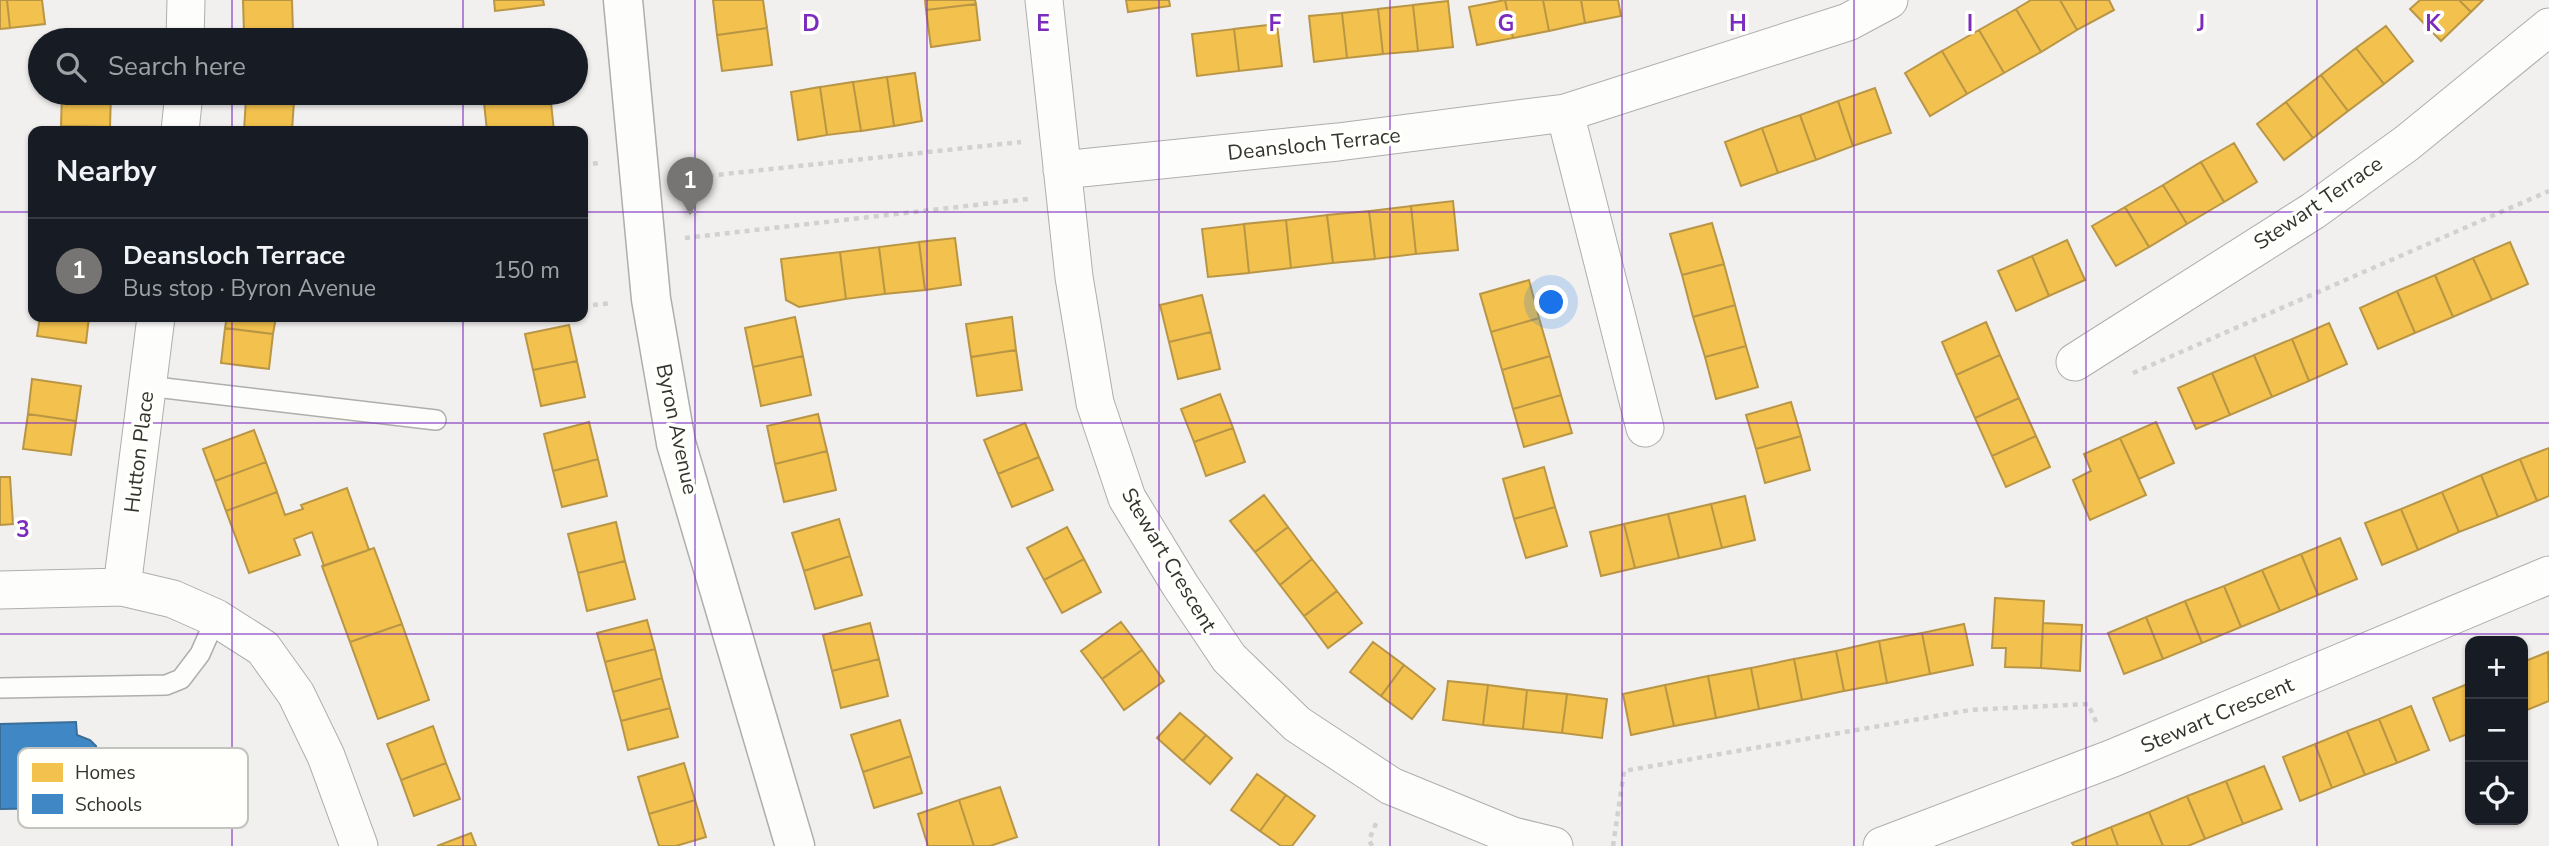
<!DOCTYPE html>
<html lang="en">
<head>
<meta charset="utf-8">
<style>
  body { margin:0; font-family:"Nunito Sans",sans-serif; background:#242831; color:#f1f3f6 }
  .controls { position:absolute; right:21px; bottom:21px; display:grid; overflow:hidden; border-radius:14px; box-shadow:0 2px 5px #0004 }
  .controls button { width:63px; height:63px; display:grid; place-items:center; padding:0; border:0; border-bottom:2px solid #363941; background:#171b24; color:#f1f3f6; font:35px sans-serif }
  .you { position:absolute; left:1552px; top:303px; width:24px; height:24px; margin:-18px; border:5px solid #fff; border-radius:50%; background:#1a73e8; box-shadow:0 0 0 10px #1a73e833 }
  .badge { display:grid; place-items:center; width:46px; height:46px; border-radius:50%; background:#767573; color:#fff; font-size:23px; font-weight:700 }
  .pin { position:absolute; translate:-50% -58px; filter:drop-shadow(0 2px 4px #0008) }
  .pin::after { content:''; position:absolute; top:37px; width:24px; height:21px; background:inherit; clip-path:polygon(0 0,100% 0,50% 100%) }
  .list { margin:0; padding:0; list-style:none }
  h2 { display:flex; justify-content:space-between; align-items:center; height:91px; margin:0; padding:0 28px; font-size:30px }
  h2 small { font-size:23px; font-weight:400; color:#9ea1a6 }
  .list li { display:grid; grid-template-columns:46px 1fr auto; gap:21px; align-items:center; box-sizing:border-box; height:105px; padding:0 28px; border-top:2px solid #363941 }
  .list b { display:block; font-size:26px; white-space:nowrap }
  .list p { margin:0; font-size:23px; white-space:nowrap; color:#9ea1a6 }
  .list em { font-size:23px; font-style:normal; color:#9ea1a6 }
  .icon { flex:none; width:38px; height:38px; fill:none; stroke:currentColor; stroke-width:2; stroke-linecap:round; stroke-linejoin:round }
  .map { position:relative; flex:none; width:2549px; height:846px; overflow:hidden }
  .search { position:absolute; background:#171b24; box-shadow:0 2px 5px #0004; left:28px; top:28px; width:560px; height:77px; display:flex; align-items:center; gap:18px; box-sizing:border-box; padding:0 24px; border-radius:38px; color:#9ea1a6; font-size:26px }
  .panel { position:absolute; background:#171b24; box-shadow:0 2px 5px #0004; left:28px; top:126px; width:560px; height:196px; border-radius:14px }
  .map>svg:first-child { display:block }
  .homes { fill:#f2c14e; stroke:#b99645; stroke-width:2 }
  .schools { fill:#3f88c5; stroke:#3b6e99; stroke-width:2 }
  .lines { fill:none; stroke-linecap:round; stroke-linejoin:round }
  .lane-casing { stroke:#aeaead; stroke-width:22 }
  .street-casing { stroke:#aeaead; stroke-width:39 }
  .secondary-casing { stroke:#aeaead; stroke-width:41 }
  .path { stroke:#d1d1d0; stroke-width:4.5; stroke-dasharray:5 5; stroke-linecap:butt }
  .lane { stroke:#fdfdfc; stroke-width:19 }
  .street { stroke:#fdfdfc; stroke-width:37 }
  .secondary { stroke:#fdfdfc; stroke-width:38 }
  .grid { fill:none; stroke:#7b2cbf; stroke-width:2; stroke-opacity:0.55 }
  .labels { text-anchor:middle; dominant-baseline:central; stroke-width:7; stroke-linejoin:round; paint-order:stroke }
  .street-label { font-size:21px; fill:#333331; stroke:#fffffc }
  .key { fill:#fffffc; stroke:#c2c2bf; stroke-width:2 }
  .key-label { font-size:19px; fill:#333331 }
  .grid-label { font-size:23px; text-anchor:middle; font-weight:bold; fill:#7b2cbf; stroke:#fffffc; stroke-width:7; stroke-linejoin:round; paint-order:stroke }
</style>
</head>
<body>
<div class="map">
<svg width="2549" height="846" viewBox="0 0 2549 846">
  <rect width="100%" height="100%" fill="#f1f0ee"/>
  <path class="homes" d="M0,0H7L10,28L0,29Z
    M7,0H42L45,24L10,28Z
    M243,0H292L293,32L244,34Z
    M494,0H543L544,5L495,11Z
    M713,0H763L767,28L717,35Z
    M925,0H975L976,4L926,10Z
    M1126,0H1169L1170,6L1128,12Z
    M1505,0L1513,38L1477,45L1469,7Z
    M1505,0H1543L1549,31L1513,38Z
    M1543,0H1581L1585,23L1549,31Z
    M1581,0H1618L1621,16L1585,23Z
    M2031,0H2060L2077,30L2041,52L2016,9Z
    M2060,0H2109L2114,10L2077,30Z
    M2420,0H2459L2471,12L2441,41L2410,9Z
    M2459,0H2483L2471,12Z
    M1448,1L1453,47L1418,51L1413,5Z
    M976,4L980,40L931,47L926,10Z
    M1413,5L1418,51L1383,54L1378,9Z
    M1378,9L1383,54L1347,58L1342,13Z
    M2016,9L2041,52L2004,73L1979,30Z
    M1342,13L1347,58L1314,62L1309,16Z
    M1277,24L1282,66L1239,71L1234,29Z
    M2386,26L2413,61L2384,84L2356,48Z
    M767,28L772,65L722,71L717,35Z
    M1234,29L1239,71L1197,76L1192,34Z
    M1979,30L2004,73L1967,94L1942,51Z
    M293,32V40H245L244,34Z
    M2356,48L2384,84L2348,111L2321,75Z
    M1942,51L1967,94L1930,116L1905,73Z
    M915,73L922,121L894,126L887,77Z
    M2321,75L2348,111L2313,138L2286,102Z
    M887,77L894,126L861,131L853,82Z
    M853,82L861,131L827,135L820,87Z
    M820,87L827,135L798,140L791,92Z
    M1875,88L1891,133L1853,146L1838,101Z
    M62,93H111L110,127L61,126Z
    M483,93H550L554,131H487Z
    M246,98L294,101L292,131H244Z
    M1838,101L1853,146L1816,160L1800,115Z
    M2286,102L2313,138L2284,160L2257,124Z
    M1800,115L1816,160L1778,173L1762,128Z
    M1762,128L1778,173L1741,186L1725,142Z
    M2234,143L2257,182L2224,202L2201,162Z
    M2201,162L2224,202L2187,224L2163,185Z
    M2163,185L2187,224L2149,247L2125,207Z
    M1453,201L1458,250L1416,254L1411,206Z
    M1411,206L1416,254L1375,259L1369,211Z
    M2125,207L2149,247L2116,266L2092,226Z
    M1369,211L1375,259L1333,263L1327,215Z
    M1327,215L1333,263L1291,268L1286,220Z
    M1286,220L1291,268L1249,273L1244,224Z
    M1712,223L1724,264L1682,275L1670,234Z
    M1244,224L1249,273L1208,277L1202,229Z
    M955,238L961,285L925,290L919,242Z
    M2067,240L2085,280L2049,296L2032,256Z
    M919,242L925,290L885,294L879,247Z
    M2510,242L2528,284L2492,300L2473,258Z
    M879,247L885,294L846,299L840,252Z
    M840,252L846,299L799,307L786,300L781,259Z
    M2032,256L2049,296L2016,311L1998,271Z
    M2473,258L2492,300L2453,317L2435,275Z
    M1724,264L1735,305L1693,317L1682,275Z
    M2435,275L2453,317L2415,333L2397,291Z
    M1529,280L1539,318L1491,332L1480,294Z
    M2397,291L2415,333L2378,349L2360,308Z
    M1202,295L1211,332L1169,342L1160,305Z
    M1735,305L1746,346L1705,357L1693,317Z
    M40,317H89L86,343L37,336Z
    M227,317H276L273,334L225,328Z
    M795,317L803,356L753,367L745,328Z
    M1012,317L1016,350L971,357L966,324Z
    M1539,318L1550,356L1502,370L1491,332Z
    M1986,322L2000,355L1956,375L1942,342Z
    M2329,323L2347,364L2309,381L2292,339Z
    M569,325L577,361L533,370L525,334Z
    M225,328L273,334L269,369L221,363Z
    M1211,332L1220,369L1178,379L1169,342Z
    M2292,339L2309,381L2272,397L2254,355Z
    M1746,346L1758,387L1716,399L1705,357Z
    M1016,350L1022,390L977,396L971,357Z
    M2000,355L2019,398L1975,418L1956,375Z
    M2254,355L2272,397L2230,415L2212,373Z
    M803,356L811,395L761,406L753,367Z
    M1550,356L1561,395L1513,409L1502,370Z
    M577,361L585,397L541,406L533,370Z
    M2212,373L2230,415L2196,429L2178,388Z
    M32,379L81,386L76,421L28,414Z
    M1220,394L1233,428L1194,442L1181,409Z
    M1561,395L1572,433L1524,447L1513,409Z
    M2019,398L2036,436L1992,456L1975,418Z
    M1791,402L1801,436L1756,449L1746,415Z
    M28,414L76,421L71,455L23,449Z
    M818,414L827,451L775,464L767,426Z
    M589,422L598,459L553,471L544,434Z
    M2156,422L2174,463L2139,479L2120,438Z
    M1025,423L1039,457L998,474L984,440Z
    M1233,428L1245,462L1206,476L1194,442Z
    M254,430L266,462L215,481L203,449Z
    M1801,436L1810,470L1765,483L1756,449Z
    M2036,436L2050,467L2006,487L1992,456Z
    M2120,438L2146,495L2090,520L2073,480L2091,471L2084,454Z
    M2549,448V496L2537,501L2520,459Z
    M827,451L836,490L784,502L775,464Z
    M1039,457L1053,490L1012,507L998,474Z
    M598,459L607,496L562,507L553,471Z
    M2520,459L2537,501L2498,517L2481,475Z
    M266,462L277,492L226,511L215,481Z
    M1544,467L1555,507L1514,519L1503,479Z
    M2481,475L2498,517L2459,532L2442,492Z
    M0,477H10L13,524L0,525Z
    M347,488L369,550L324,566L312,532L294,539L300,555L249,573L226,511L277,492L285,515L303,509L301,505Z
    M2442,492L2459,532L2418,550L2401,509Z
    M1264,495L1288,527L1255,552L1230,521Z
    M1745,496L1755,540L1722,548L1711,504Z
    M1711,504L1722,548L1679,558L1668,514Z
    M1555,507L1567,546L1526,558L1514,519Z
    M2401,509L2418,550L2382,565L2365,523Z
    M1668,514L1679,558L1635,568L1624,524Z
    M839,519L850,556L804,571L792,533Z
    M616,522L625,561L578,573L568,534Z
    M1624,524L1635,568L1601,576L1590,532Z
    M1067,527L1084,559L1044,580L1027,548Z
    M1288,527L1312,559L1280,585L1255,552Z
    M2340,538L2357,579L2318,595L2301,554Z
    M374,548L402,624L350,642L322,566Z
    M2301,554L2318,595L2280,611L2262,570Z
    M850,556L862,595L815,609L804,571Z
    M1084,559L1101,592L1062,613L1044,580Z
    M1312,559L1337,591L1304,616L1280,585Z
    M625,561L635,599L587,611L578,573Z
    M2262,570L2280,611L2241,627L2224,586Z
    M2224,586L2241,627L2202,643L2185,601Z
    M1337,591L1362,623L1328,648L1304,616Z
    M1995,598L2044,601L2041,668L2005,667L2006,648H1992Z
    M2185,601L2202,643L2163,659L2146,617Z
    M2146,617L2163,659L2124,674L2108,633Z
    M647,620L655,649L605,662L597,633Z
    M1121,622L1142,650L1102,679L1081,651Z
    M870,623L879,659L832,671L823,635Z
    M2043,623L2082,625L2080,671L2041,668Z
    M402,624L429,700L378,719L350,642Z
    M1964,624L1973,665L1930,674L1922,633Z
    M1922,633L1930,674L1887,683L1879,641Z
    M1879,641L1887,683L1844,691L1836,651Z
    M1373,642L1404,665L1381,696L1350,672Z
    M655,649L662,678L613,692L605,662Z
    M1142,650L1164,681L1124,710L1102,679Z
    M1836,651L1844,691L1802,700L1794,659Z
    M2548,652L2549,701L2527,710L2523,700V662Z
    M879,659L888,696L841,708L832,671Z
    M1794,659L1802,700L1759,709L1751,668Z
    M1404,665L1435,689L1412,719L1381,696Z
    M1751,668L1759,709L1716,718L1708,676Z
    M1708,676L1716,718L1674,726L1665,685Z
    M662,678L670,708L621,721L613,692Z
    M1448,681L1488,685L1483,725L1443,720Z
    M2470,683V733L2450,741L2433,698Z
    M1488,685L1527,690L1523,729L1483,725Z
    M1665,685L1674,726L1631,735L1623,694Z
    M1527,690L1567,694L1562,733L1523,729Z
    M1567,694L1607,699L1602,738L1562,733Z
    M2411,706L2429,750L2397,763L2379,719Z
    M670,708L678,737L628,750L621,721Z
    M1180,713L1206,735L1183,761L1157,738Z
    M2379,719L2397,763L2365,775L2347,731Z
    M900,720L911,756L863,772L851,735Z
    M433,726L446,763L401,780L387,744Z
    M2347,731L2365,775L2332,788L2315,744Z
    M1206,735L1232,758L1210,784L1183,761Z
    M2315,744L2332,788L2300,801L2283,757Z
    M911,756L922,793L874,808L863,772Z
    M446,763L460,799L414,816L401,780Z
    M684,763L695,800L649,814L638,777Z
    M2264,766L2282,809L2243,824L2226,781Z
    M1257,774L1286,795L1260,831L1231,810Z
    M2226,781L2243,824L2205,839L2187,796Z
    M1000,787L1017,837L990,846H974L959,800Z
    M1286,795L1315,816L1292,846H1281L1260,831Z
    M2187,796L2205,839L2188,846H2163L2149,812Z
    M695,800L706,837L676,846H659L649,814Z
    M959,800L974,846H928L918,814Z
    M2149,812L2163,846H2118L2111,827Z
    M2111,827L2118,846H2074L2072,843Z
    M471,833L476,846H437Z"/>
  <path class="schools" d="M76,722L77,735L90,740L96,746L97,756H122L123,807L0,809V724Z"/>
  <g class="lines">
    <defs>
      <path id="lane" d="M147,386L436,420
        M0,688L166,685L181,679L200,654L216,618"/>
      <path id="street" d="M1044,0L1074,277L1095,403L1127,498L1180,585L1229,658L1297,724L1391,786L1513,836L1554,846
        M185,40L186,0
        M1565,113L1645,428
        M180,131L184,93
        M1062,170L1338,142L1565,113L1848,22L1889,0
        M2075,362L2313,211L2407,143L2549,27
        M122,587L156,317
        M0,590L122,587L173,599L216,618L263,648L296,694L326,756L359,846
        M1882,846L2113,758L2549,575"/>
      <path id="secondary" d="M623,0L651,299L676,443L795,846"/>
    </defs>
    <use href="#lane" class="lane-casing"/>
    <use href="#street" class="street-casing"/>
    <use href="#secondary" class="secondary-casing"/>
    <path class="path" d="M583,165L599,163
      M679,179L1021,142
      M685,238L1028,199
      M583,306L612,303
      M2133,373L2549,191
      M1372,846L1369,840L1377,821
      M1613,846L1624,771L1970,710L2088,704L2098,726"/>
    <use href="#lane" class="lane"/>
    <use href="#street" class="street"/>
    <use href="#secondary" class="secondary"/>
  </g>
  <path class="grid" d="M232,0V40M463,0V40M695,0V846M927,0V846M1159,0V846M1390,0V846M1622,0V846M1854,0V846M2086,0V846M2317,0V846M232,93V131M463,93V131M0,212H33M583,212H2549M232,317V846M463,317V846M0,423H2549M0,634H2549"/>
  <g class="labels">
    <g class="street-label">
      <text transform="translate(1314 144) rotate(-6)">Deansloch Terrace</text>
      <text transform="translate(2318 203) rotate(-34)">Stewart Terrace</text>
      <text transform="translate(677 429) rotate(78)">Byron Avenue</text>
      <text transform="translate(139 452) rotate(-83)">Hutton Place</text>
      <text transform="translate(1169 560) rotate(59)">Stewart Crescent</text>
      <text transform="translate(2217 715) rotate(-23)">Stewart Crescent</text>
    </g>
  </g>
  <rect x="18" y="748" width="230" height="80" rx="10" class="key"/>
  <rect x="32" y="763" width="31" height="19" fill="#f2c14e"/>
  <rect x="32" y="794" width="31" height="20" fill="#3f88c5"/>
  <g class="key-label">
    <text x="75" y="779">Homes</text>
    <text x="75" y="811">Schools</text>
  </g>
  <g class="grid-label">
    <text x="811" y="31">D</text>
    <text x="1043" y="31">E</text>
    <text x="1275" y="31">F</text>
    <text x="1506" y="31">G</text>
    <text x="1738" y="31">H</text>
    <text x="1970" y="31">I</text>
    <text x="2201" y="31">J</text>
    <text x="2433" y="31">K</text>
    <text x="23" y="537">3</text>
  </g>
</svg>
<div class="controls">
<button>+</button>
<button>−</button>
<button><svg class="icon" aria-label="locate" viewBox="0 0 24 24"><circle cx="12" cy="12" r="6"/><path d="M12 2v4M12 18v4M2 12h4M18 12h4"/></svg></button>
</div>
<div class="you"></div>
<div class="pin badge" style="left:690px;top:215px">1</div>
<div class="search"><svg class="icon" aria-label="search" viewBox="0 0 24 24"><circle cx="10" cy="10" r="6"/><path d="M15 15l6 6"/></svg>Search here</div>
<section class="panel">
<h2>Nearby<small></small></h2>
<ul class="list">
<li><span class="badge">1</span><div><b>Deansloch Terrace</b><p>Bus stop · Byron Avenue</p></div><em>150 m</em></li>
</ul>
</section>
</div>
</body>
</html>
